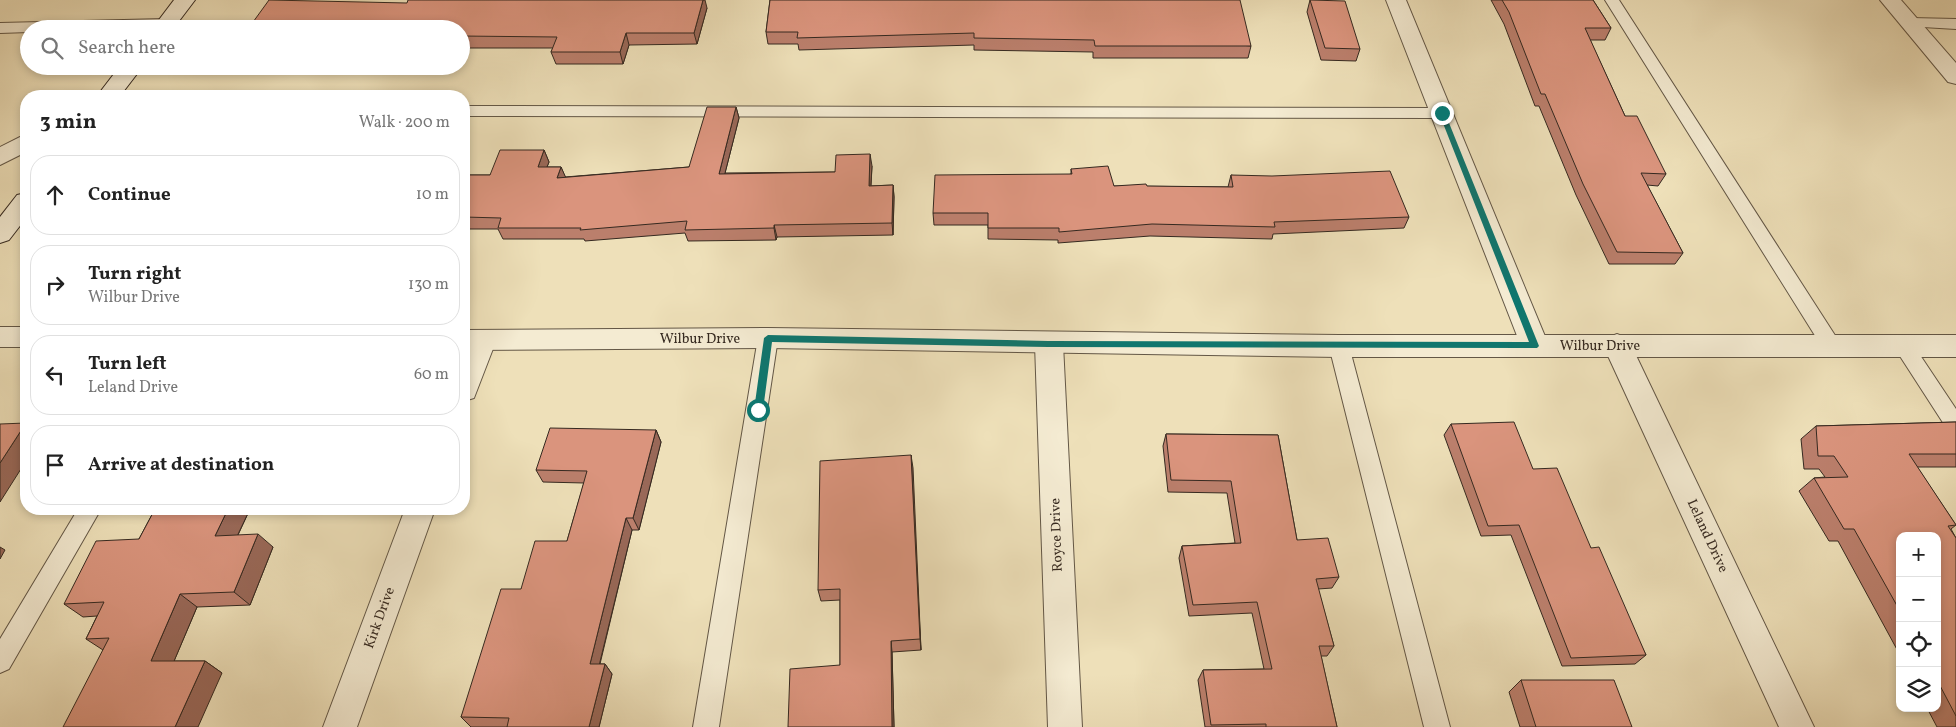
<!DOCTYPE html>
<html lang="en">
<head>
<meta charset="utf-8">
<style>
  body { margin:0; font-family:Vollkorn,serif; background:#f2f2f2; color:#222 }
  .controls { position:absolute; right:15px; bottom:15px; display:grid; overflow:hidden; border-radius:10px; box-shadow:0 2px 8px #0003 }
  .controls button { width:45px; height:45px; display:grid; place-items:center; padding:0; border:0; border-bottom:1px solid #e0e0e0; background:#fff; color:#222; font:25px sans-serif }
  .stop { position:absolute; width:15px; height:15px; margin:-11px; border:4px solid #0f766e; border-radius:50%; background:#fff }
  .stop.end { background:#0f766e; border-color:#fff; box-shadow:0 1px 5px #0008 }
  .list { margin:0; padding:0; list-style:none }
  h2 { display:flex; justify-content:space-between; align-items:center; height:65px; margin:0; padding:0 20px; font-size:21px }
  h2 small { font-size:16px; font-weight:400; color:#767676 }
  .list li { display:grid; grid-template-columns:32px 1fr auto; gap:15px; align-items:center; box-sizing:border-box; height:80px; margin:0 10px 10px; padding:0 10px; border:1px solid #e0e0e0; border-radius:20px }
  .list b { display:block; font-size:19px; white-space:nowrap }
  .list p { margin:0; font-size:16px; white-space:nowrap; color:#767676 }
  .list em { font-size:16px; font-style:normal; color:#767676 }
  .icon { flex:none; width:28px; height:28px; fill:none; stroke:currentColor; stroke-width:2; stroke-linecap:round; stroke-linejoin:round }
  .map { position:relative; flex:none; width:1956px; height:727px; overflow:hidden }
  .search { position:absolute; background:#fff; box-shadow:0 2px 8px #0003; left:20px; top:20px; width:450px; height:55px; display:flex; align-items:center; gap:12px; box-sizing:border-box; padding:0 18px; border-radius:28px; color:#767676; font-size:19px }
  .panel { position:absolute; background:#fff; box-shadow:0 2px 8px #0003; left:20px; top:90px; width:450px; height:425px; border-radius:20px }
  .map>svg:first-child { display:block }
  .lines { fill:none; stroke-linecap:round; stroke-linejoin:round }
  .service-casing { stroke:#635746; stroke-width:2 }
  .minor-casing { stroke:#635746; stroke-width:2 }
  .tertiary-casing { stroke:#635746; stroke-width:2 }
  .secondary-casing { stroke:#352920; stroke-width:2 }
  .service { fill:#f4ebd2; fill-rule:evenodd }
  .minor { fill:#f4ebd2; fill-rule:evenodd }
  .tertiary { fill:#f4ebd2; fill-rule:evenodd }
  .secondary { fill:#f4ebd2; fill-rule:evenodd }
  .wall { fill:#bb7f6c; stroke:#352920 }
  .shaded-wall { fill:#996858; stroke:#352920 }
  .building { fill:#da947d; stroke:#352920 }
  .route { fill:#0f766e }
  .labels { text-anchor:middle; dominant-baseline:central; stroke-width:4; stroke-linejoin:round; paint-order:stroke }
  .street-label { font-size:14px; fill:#352920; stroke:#f4ebd2 }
</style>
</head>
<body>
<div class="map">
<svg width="1956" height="727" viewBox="0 0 1956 727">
  <rect width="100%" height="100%" fill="#eee0b9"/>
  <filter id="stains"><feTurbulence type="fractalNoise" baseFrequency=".004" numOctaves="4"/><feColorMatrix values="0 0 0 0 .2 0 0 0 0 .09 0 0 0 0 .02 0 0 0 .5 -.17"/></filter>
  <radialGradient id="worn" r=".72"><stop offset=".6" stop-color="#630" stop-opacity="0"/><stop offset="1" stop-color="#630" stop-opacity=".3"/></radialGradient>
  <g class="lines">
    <defs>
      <path id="service" d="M1605,0H1619L1838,340L1841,345L1838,350L1831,353L1824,350Z
        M1911,18L1956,19V29L1906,26L1903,23Z
        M165,19L173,24L170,27L29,29V32L0,33V23Z
        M464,106L1442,108L1448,109L1450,113L1448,117L1442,118L464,116Z
        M768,330L775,333L778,338L719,727H693L758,338L761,333Z
        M1903,337L1910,340L1956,409V435L1949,432L1896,350L1893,345L1896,340Z
        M1339,338L1346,341L1349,346L1450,727H1424L1329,346L1332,341Z
        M78,509H101L9,669L0,673V639Z"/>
      <path id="minor" d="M1386,0H1406L1549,346L1545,353L1535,357L1525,353L1521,346Z
        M482,331L492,334L496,341L474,398L464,401V354L472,334Z
        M1049,333L1059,337L1063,344L1082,727H1048L1035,344L1039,337Z
        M1617,334L1627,338L1631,345L1814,727H1779L1603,345L1607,338Z
        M405,509H435L357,727H323Z"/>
      <path id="tertiary" d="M1880,0H1901L1956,63V84L1948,82Z
        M26,134V152L0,165V147Z
        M0,327H26V347H0Z
        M768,328L1339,335H1956V357H1339L768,348L464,350V330Z"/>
      <path id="secondary" d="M174,0H195L173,29H152Z
        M120,66H143L120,96H97Z
        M26,193V218L9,240L0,243V217L17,195Z"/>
    </defs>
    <use href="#service" class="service-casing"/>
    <use href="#minor" class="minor-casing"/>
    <use href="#tertiary" class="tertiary-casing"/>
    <use href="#secondary" class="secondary-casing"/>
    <use href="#service" class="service"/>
    <use href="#minor" class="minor"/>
    <use href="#tertiary" class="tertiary"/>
    <use href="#secondary" class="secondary"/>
  </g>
  <path class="wall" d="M770,0L1251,46L1248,58H1093V52L974,50V45L799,50L798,44H768L766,32Z
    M1310,0L1360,49L1356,61L1321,60L1307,12Z
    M1491,0H1593L1611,28L1605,40H1590L1625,116L1666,174L1658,186L1647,185L1683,253L1675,264H1609L1576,195L1539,106H1535L1504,24Z
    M707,8L697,44L629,45L623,64H556L551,52L553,48H461V29Z
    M364,66H426L366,69Z
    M736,107L739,118L725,173L835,172L872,166L871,186L893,185L894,197L893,235L777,237L776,240L688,241L685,233L585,241L584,239H503L498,229H464V175H490L544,150L549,162L547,167H561L565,177L689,167Z
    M1071,169L1114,186L1228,187L1231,175L1409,217L1404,228L1273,234L1272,239L1150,236L1058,243V240L988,239V225H934L933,213L1071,174Z
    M1956,422V467H1917L1956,525L1951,529L1956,538V727H1937L1927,708H1937V536H1900V655L1838,541H1829L1799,491L1814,478L1825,477L1819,469H1804L1801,439L1816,426Z
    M1451,424L1533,469L1591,548L1646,655L1635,664L1562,666L1511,535L1481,536L1444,435Z
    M656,430L661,442L639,530H632L600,664H605L612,674L599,727H471L461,717L521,589L567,541L584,483L543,482L536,470Z
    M1166,434L1278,435L1297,540L1339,577L1332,588L1318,589L1334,646L1327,656H1321L1337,727H1205L1198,680L1203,670L1264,669L1252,613L1189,616L1179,558L1182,546L1235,543L1227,493L1168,492L1163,446Z
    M911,455L921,650L892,652L894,727H788L840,665V600L821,601L818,590Z
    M155,509H250L238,535L273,547L250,605L197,607L174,661H205L222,673L103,650L86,639L97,616L83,617L64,604L139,539Z
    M1521,680L1632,727H1520L1509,692Z"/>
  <path class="shaded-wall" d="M703,0H705L707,8L697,44L694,33Z
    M626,33L629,45L623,64L620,52Z
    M736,107L739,118L722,185L719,174Z
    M544,150L549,162L542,179L538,167Z
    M870,154L872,166L870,198L869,186Z
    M561,167L566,178H557Z
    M893,185L894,197L893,235L892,223Z
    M774,225L777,237L776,240L774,228Z
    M26,423V461L0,502V463Z
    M656,430L661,442L639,530L633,518Z
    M911,455L913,468L921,650L920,639Z
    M228,509H250L231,549L215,536Z
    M626,518L632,530L597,674L590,664Z
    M258,534L273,547L250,605L234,592Z
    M0,547L5,550L0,559Z
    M180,594L197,607L169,673L151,661Z
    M891,641L892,652L894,727H892Z
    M205,661L222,673L198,727H175Z
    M605,664L612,674L599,727H589Z"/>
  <path class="building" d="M269,0L407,3L408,0H703L694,33H626L620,52H551L557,37L461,36V29H248Z
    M770,0H1240L1251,46H1095L1094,40L974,38V33L797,38L798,32H766Z
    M1310,0L1345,1L1360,49L1325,48Z
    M1502,0H1593L1611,28H1585L1625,116H1637L1666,174L1641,173L1683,253L1617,252L1583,184L1545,94H1541L1509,12Z
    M707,107H736L719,174L835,172L836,155L870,154L869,186L893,185L892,223L774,225V228L685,230L687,221L580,230L581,228H498L501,218L464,217V175H490L500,150H544L538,167H561L557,178L689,167Z
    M1108,166L1114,186L1146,184L1147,186L1233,187L1231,175L1272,176L1390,171L1409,217L1274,222L1275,227L1152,224L1059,232V228H988V213H933L935,175L1072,174L1071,169Z
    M1514,422L1533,469L1557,468L1591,548L1599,547L1646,655L1571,658L1519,525L1488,526L1451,424Z
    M1956,422V454H1909L1956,525L1948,526L1956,538V716L1937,680V536H1900V611L1854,529H1844L1814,478L1848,477L1834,456H1818L1816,426Z
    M26,423L0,463V424Z
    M550,428L656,430L633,518H626L590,664H605L589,727H507L509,718L461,717L501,589H521L535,541H567L587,471L536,470Z
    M1166,434L1278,435L1297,540L1328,538L1339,577L1316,579L1334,646H1319L1337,727H1266V724L1211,725L1203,670L1272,669L1257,602L1193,605L1182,546L1241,543L1231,481L1171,480Z
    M911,455L920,639L891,641L892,727H788L790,669L840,665V589L818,590L820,461Z
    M155,509H228L215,536L258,534L234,592L180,594L151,661H205L175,727H63L109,638L86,639L104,602L64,604L96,541L139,539Z
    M1521,680H1614L1632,727H1536Z"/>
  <path class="route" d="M1442,111L1445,113L1539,346L1537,348L1048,347L772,342L763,410L758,413L754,410L764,338L768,335L1048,341L1529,342L1439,113Z"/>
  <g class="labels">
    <g class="street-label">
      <text x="700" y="339">Wilbur Drive</text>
      <text x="1600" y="346">Wilbur Drive</text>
      <text transform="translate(1057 535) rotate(-92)">Royce Drive</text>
      <text transform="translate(1707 536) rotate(65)">Leland Drive</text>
      <text transform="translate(380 618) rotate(-70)">Kirk Drive</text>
    </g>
  </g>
  <rect width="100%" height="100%" filter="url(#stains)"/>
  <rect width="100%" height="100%" fill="url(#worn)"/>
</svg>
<div class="controls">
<button>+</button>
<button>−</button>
<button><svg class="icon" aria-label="locate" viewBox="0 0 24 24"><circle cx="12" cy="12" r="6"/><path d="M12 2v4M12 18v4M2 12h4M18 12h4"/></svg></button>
<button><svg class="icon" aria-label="layers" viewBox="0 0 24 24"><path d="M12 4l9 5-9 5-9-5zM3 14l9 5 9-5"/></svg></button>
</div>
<div class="stop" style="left:758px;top:410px"></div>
<div class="stop end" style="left:1442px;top:113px"></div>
<div class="search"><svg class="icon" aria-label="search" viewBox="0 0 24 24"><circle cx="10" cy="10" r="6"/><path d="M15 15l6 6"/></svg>Search here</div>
<section class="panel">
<h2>3 min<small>Walk · 200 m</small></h2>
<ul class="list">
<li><svg class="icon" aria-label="ahead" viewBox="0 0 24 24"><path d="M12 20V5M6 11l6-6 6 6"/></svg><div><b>Continue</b></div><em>10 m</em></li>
<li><svg class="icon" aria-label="right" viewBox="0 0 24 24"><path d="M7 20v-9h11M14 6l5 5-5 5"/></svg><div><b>Turn right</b><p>Wilbur Drive</p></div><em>130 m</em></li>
<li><svg class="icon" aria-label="left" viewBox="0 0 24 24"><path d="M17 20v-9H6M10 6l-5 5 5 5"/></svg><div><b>Turn left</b><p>Leland Drive</p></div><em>60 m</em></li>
<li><svg class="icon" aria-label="arrive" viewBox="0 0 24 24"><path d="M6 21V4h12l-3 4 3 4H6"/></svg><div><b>Arrive at destination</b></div></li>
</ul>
</section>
</div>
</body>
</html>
